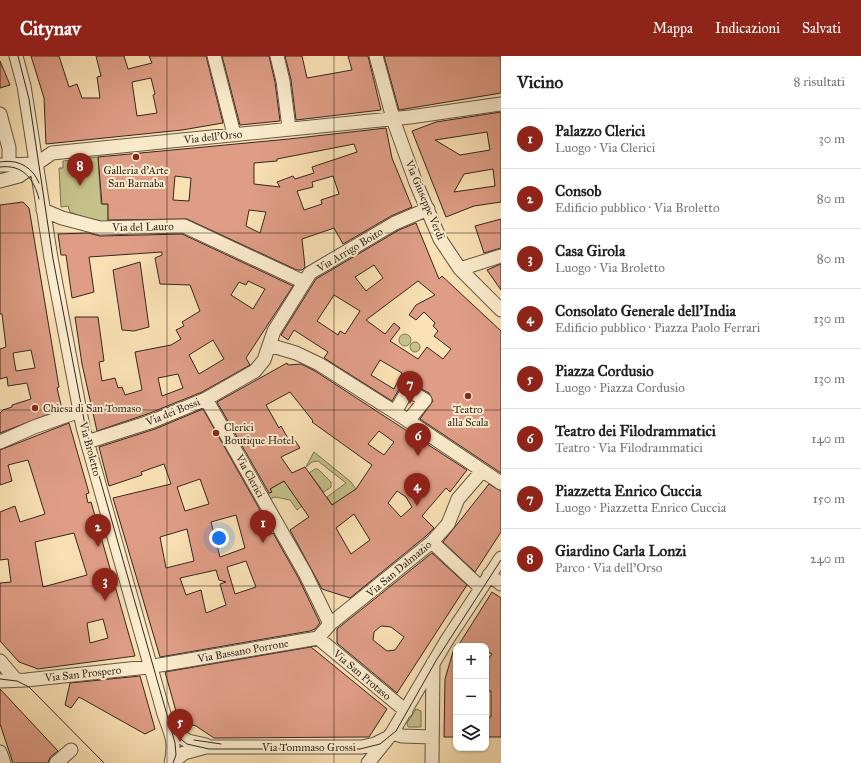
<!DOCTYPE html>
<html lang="it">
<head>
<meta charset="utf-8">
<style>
  body { margin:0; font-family:"IM FELL Great Primer",serif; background:#f2f2f2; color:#202124 }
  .controls { position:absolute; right:12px; bottom:12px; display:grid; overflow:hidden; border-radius:8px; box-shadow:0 1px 3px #0004 }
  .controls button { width:36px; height:36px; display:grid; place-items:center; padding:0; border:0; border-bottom:1px solid #e0e0e0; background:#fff; color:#202124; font:20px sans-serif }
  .you { position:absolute; left:219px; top:482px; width:14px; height:14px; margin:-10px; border:3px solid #fff; border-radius:50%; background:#1a73e8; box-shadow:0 0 0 6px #1a73e833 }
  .badge { display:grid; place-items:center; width:26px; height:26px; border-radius:50%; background:#8f2418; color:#fff; font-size:13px; font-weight:700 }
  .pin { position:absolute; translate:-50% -33px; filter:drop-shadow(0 1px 2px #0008) }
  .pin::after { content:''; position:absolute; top:21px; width:14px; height:12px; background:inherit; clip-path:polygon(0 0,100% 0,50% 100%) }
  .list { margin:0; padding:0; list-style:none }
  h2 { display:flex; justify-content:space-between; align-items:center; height:52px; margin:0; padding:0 16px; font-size:17px }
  h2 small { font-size:13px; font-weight:400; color:#757577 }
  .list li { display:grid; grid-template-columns:26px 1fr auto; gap:12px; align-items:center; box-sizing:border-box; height:60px; padding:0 16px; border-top:1px solid #e0e0e0 }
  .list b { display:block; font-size:15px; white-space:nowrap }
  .list p { margin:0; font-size:13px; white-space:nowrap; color:#757577 }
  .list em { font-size:13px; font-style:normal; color:#757577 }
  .icon { flex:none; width:22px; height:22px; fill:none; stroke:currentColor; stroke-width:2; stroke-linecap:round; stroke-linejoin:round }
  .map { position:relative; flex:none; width:501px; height:707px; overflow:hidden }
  header { display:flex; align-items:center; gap:24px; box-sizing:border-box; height:56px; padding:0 20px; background:#8f2418; color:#fff }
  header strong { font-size:19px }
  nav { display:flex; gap:22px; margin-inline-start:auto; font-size:14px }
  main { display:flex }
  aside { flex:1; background:#fff }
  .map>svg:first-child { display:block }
  .green { fill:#c4c189; stroke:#7c7455 }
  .building { fill:#df9d86; stroke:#352721; fill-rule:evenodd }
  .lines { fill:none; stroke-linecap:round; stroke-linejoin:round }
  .minor-casing { stroke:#665646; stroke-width:15 }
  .minor { stroke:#fbecce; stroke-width:13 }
  .tram { stroke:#352721; stroke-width:1 }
  .grid { fill:none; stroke:#352721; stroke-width:1; stroke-opacity:0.55 }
  .poi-dot { fill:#8f2418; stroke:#fbecce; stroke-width:1.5 }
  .labels { text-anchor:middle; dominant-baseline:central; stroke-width:4; stroke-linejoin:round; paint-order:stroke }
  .street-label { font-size:11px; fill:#352721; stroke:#fbecce }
  .poi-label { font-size:11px; fill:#352721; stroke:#fbecce }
</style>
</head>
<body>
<header>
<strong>Citynav</strong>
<nav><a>Mappa</a><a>Indicazioni</a><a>Salvati</a></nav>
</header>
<main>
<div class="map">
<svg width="501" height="707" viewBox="0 0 501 707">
  <rect width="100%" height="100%" fill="#f9e1b4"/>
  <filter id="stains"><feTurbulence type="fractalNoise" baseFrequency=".005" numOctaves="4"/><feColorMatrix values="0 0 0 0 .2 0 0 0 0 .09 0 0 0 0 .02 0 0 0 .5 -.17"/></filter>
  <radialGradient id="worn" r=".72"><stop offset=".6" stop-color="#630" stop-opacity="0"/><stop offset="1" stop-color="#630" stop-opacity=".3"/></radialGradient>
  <path class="green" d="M98,101L101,148H108V170L70,156L68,150L61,151L59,112H63V105Z
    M399 284a6 6 0 1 1 12 0a6 6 0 1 1-12 0Z
    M410 291a5 5 0 1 1 10 0a5 5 0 1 1-10 0Z
    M314,396L351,426L356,433L333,450L327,441L346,427L318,405L312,406L306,411Z
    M315,413H318L331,426V431L324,436L309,417Z
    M284,425L302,450L297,454L290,444L275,441L267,444L264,440L272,436L270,433Z
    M416,653L421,655V671H408L407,667Z"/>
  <path class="building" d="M31,0H59L69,31L77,28L82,42H100L97,21L101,20L96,0H124L128,13L152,7L149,0H206L223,67L182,74L46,88L44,42ZM151,22L155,38L153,39L157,57L137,60L132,26Z
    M222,0H269L275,26L280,65L240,69Z
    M285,0H302L307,22L352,14L348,0H368L381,54L296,64L291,24Z
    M384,0H501V37L399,54Z
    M0,5L10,29L0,32Z
    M501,56V146L474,150L446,161L412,75L436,66ZM487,76L490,94L460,99L435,84ZM493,113L495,130L454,136L464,118Z
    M386,72L392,102L412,151L391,160L343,188L334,172L302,183L305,211L302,214H297L187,163L108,164V148H102L98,101L289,83ZM354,88L357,96L312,111L314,117L295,123L293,120L277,126L280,131L254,128V107L277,105V103ZM175,120L191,122L189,145L173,144ZM333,120L339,138L321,144L322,148L304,154L297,135L313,131L312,126ZM249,154L266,156L260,177L246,170Z
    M23,146L29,152L59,331L57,332L62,353L0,377V357L3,354L12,351V349L31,343L27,327L8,330L7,321L0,323V293L6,291L2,258H0V149ZM31,294L35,312L16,315L13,297Z
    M501,163V192L484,197L475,170Z
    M416,167L439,223L442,220L501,275V417L420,363L433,345L429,337L408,326L401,330L392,345L324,302L328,296L294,274L288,284L281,279L316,223L399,174ZM374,209L383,222L366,235L355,221ZM418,225L435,239L416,249L409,259L416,264L424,256L435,267L433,270L438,275L434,280L451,293L443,303L427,291L418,303L390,285L400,272L394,267L385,278L366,264ZM334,239L360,255L345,278L340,275L338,279L317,265ZM380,304L402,317L394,333L371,319Z
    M88,177L100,180L182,178L293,230L246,302L250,309L202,336L150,357L97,375L82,308L75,261H98L104,305L99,306L102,325L115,322L118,332L122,331L125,339L142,334L135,296L171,289L181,283L176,274L184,270L182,266L200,255L190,229L160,228L155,202L162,199V196L89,201L94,236L72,242L66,199H61L58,178ZM248,225L265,233L253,253L231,239L239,226L246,229ZM213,284L224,303L199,318L189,299ZM178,318L183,332L162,340L158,322Z
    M140,206L149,271L134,275L122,274L113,214Z
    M501,208V234L487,214Z
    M287,307L288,309L301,308L315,315L467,414L450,436L446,432L422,460L434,472L426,480L350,542L322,533L290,474L309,461L284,425L270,433L272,436L269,437L217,346ZM290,336L313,365L312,366L372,409L356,433L332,449L305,411L292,417L281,401L300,392L294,383L290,386L281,370L279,372L266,349ZM379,375L394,386L384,399L368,388ZM397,435L406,441L412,451L401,461L388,447ZM354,458L370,484L351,498L336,472Z
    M203,353L264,461L261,464L266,480L273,477L298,521L320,567L315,573L310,575L160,601L113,442L171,428L164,408L141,416L142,419L109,430L99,391L155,373ZM200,423L209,448L185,455L177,431ZM236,459L245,492L220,501L211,466ZM187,473L194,505L166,512L160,481ZM246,505L256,531L235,538L227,511ZM216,514L219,524L226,526L220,528L226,549L206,557L201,534L186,539L180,522Z
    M69,367L89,437L86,438L88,447L91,446L135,600L38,613L19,606L0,585V527L11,526L8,503L0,504V456L15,450L20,466L45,458L28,404L8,409L12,425L0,429V394ZM74,477L87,519L43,531L35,486ZM103,563L108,582L90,587L87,567Z
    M489,428L501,435V476L475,516L443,486Z
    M432,497L467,529L397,637L337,587V573ZM381,570L391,571L404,581L395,594L387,595L373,584L374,576Z
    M492,536L501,542V681H486V661H491V635H486V606L492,598L486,595V590H458Z
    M455,589H456V681H444L445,623Z
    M311,591L387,653L369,681L214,682L196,670L179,666L165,616Z
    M140,620L155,673L145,678L79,641L71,652L65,649L70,627Z
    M0,633L58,695L50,701L48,707H13L0,668Z"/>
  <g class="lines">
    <defs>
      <path id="minor" d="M16,0L24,30L51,202L83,371L164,658C171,678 176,685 171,707
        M214,0L234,78
        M277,0L283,25L289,72
        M376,0L394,66L416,127L440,183L460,213L501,254
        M0,58L9,92V108
        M0,109L36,108
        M0,125L19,120L52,97L410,61L501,48
        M43,154L62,162L100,172L184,170L304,226
        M460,213L501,200
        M269,289L296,297L319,308L398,358L501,427
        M206,343L305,517L330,568
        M395,356L408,334L425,344L408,365
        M0,386L34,371L80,355
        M87,386L153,365L206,343L255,315L264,304L274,275L310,217L395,167L428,153
        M432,486L481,532
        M489,519L501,528
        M318,582L406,655
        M0,605L16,624
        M0,625L26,624L148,611L318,582L330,568L432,486L448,468L458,443L482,415
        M172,676L188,685L206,689
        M392,677L402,680L432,681
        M0,696L4,707
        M56,707L71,694
        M172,707L184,697L206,691H362L375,688L385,683
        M368,707L392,677L447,584L501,502
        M432,707L433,607"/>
    </defs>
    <use href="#minor" class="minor-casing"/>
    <use href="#minor" class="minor"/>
    <path class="tram" d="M18,0L29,43L53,203L86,374L175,687L176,699L173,707
      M0,106C17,103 32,110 39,127
      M0,111C23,108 34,123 39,143
      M0,623L17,625L29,631L104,707
      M173,677L187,688L209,693H360L380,688L396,675L437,603L501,504
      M194,684L221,688"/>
  </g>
  <path class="grid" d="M167,0V707M334,0V707M0,177H501M0,354H501M0,530H501"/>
  <g class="poi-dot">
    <circle cx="136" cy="101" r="4"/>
    <circle cx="468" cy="340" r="4"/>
    <circle cx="35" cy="352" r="4"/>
    <circle cx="216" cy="377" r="4"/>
  </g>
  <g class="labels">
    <g class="street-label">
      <text transform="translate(213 81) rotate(-6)">Via dell'Orso</text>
      <text transform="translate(425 144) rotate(67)">Via Giuseppe Verdi</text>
      <text transform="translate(143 171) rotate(-1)">Via del Lauro</text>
      <text transform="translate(350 194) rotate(-31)">Via Arrigo Boito</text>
      <text transform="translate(173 356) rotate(-22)">Via dei Bossi</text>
      <text transform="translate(90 393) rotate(75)">Via Broletto</text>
      <text transform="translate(250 420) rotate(61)">Via Clerici</text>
      <text transform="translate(399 513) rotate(-40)">Via San Dalmazio</text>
      <text transform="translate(243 595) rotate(-10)">Via Bassano Porrone</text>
      <text transform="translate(83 618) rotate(-6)">Via San Prospero</text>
      <text transform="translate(362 619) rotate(40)">Via San Protaso</text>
      <text x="309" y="691">Via Tommaso Grossi</text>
    </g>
    <g class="poi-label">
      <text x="136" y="114">Galleria d'Arte<tspan x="136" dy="13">San Barnaba</tspan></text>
      <text x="43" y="352" text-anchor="start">Chiesa di San Tomaso</text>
      <text x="468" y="353">Teatro<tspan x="468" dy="13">alla Scala</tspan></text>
      <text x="224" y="371" text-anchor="start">Clerici<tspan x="224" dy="13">Boutique Hotel</tspan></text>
    </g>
  </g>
  <rect width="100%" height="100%" filter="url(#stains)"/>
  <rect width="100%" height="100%" fill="url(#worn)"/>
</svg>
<div class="controls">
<button>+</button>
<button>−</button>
<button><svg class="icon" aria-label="layers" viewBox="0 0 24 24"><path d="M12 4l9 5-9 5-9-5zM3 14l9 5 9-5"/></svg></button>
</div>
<div class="you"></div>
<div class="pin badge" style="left:263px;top:487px">1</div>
<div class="pin badge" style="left:98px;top:491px">2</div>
<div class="pin badge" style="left:105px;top:545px">3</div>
<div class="pin badge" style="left:417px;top:450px">4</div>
<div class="pin badge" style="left:180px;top:686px">5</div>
<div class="pin badge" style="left:418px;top:400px">6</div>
<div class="pin badge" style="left:410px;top:348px">7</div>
<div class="pin badge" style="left:80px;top:130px">8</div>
</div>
<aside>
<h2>Vicino<small>8 risultati</small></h2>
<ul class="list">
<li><span class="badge">1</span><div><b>Palazzo Clerici</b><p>Luogo · Via Clerici</p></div><em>30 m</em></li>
<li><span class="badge">2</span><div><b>Consob</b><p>Edificio pubblico · Via Broletto</p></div><em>80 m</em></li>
<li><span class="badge">3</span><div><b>Casa Girola</b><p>Luogo · Via Broletto</p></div><em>80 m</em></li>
<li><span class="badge">4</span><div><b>Consolato Generale dell'India</b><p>Edificio pubblico · Piazza Paolo Ferrari</p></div><em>130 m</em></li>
<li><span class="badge">5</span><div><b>Piazza Cordusio</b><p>Luogo · Piazza Cordusio</p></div><em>130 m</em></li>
<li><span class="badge">6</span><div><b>Teatro dei Filodrammatici</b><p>Teatro · Via Filodrammatici</p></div><em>140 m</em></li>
<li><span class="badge">7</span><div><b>Piazzetta Enrico Cuccia</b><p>Luogo · Piazzetta Enrico Cuccia</p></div><em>150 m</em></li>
<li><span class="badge">8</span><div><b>Giardino Carla Lonzi</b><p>Parco · Via dell'Orso</p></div><em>240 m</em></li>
</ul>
</aside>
</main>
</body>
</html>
